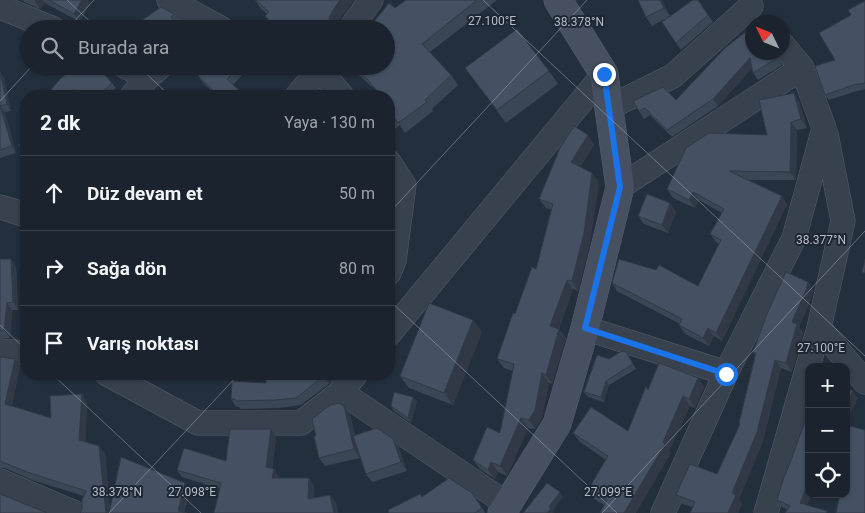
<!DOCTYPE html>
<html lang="tr">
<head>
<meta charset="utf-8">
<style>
  body { margin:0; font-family:Roboto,sans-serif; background:#282f3a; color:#f1f3f6 }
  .controls { position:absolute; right:15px; bottom:15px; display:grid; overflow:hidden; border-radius:10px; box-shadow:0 1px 4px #0004 }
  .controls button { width:45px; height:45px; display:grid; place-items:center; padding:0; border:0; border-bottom:1px solid #39404a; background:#1b232e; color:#f1f3f6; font:25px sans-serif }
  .compass { position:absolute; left:745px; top:15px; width:45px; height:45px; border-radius:50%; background:#1b232e; box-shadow:0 1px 4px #0004; rotate:313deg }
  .stop { position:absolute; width:15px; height:15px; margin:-11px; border:4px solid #1a73e8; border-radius:50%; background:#fff }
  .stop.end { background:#1a73e8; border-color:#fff; box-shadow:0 1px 5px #0008 }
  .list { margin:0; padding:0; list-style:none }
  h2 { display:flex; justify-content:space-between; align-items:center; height:65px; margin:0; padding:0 20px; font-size:21px }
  h2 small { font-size:16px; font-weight:400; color:#a0a4aa }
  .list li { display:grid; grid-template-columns:32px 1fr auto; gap:15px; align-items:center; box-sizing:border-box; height:75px; padding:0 20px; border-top:1px solid #39404a }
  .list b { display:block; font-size:19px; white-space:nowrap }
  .list em { font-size:16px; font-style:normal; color:#a0a4aa }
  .icon { flex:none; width:28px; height:28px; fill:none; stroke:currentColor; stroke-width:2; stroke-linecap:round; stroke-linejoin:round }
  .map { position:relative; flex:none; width:865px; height:513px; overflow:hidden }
  .search { position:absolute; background:#1b232e; box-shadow:0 1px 4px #0004; left:20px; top:20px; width:375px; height:55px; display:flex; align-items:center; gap:12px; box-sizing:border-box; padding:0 18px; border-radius:28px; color:#a0a4aa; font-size:19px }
  .panel { position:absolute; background:#1b232e; box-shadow:0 1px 4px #0004; left:20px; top:90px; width:375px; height:290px; border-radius:20px }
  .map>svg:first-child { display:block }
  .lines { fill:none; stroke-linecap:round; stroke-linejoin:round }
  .street-casing { stroke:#565f6c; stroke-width:25 }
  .secondary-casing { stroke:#565f6c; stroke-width:29 }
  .street { stroke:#38414e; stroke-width:24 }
  .secondary { stroke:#465061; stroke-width:28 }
  .wall { fill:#3b4654 }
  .shaded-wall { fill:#303945 }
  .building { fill:#455162; stroke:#303945 }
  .route { stroke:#1a73e8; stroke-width:6 }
  .ticks { fill:none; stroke:#b4bcc9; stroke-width:1; stroke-opacity:0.45 }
  .ticks-label { font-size:12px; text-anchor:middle; fill:#b4bcc9; stroke:#1d2633; stroke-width:4; stroke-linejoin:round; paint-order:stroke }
</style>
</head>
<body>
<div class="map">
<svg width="865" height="513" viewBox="0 0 865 513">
  <rect width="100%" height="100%" fill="#242f3e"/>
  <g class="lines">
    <defs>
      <path id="street" d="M169,0L222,29
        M0,7L54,29
        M350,29L371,0
        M125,66L147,78
        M312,66L319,69L342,96
        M132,96L147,78L161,66
        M297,96L322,66
        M610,107L673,76L751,6
        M389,162L404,185L394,261L389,273
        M620,187L802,68
        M0,207L26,215
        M585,328L726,373
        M819,328L865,382
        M389,334L604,74
        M0,351L26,353
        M107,374L198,423H301L341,392L356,374
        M346,378L341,392L507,504
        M0,481L75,513
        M663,513L726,373L794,238L824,128L802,68L782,44
        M766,513L819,328L843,221L826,134"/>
      <path id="secondary" d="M502,513L557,424L585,328L620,187L604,74L558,0"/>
    </defs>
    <use href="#street" class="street-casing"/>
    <use href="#secondary" class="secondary-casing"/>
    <use href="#street" class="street"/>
    <use href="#secondary" class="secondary"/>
  </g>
  <path class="wall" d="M22,0H87L90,3L80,22L45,3L40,9L24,2Z
    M255,0L339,21L336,29H274L272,26L265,16L267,14L261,9Z
    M406,0H497L430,52L451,75L458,85L432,109L433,111L405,133L400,125L389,134V96L376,90L348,66H386L395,8Z
    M662,0L670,16L698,0L713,22L681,50L662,22L665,19L652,26L646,17Z
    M865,1V89L857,91L829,100L825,95L835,60L851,15Z
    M174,14L179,21L176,24L138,23Z
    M777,58L782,65L758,80L753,73L752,68L718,106L672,137L650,115L644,119L633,101L676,100Z
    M206,66H243L246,71L233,85L245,96H217L203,83L198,76Z
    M465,68L549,71L558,84L506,123Z
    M75,70L112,83L116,88L107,96H46Z
    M0,72L4,78L11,111L5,112L16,153L0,158Z
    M799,101L807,128L797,130L796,180H747L787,204L722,341L714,336L709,346L685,334L679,325L680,324L617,291L612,283L698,286L719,244L716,242L710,234L722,213L699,200L695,208L673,198L667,189L767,135Z
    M588,135L594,145L580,167L592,173L599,182L590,242L578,291L573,289L559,329L566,338L552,384L549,383L541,420L535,429L528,428L507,476L498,472L495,479L480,469L473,460L500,433L513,371L504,368L497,359L515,314L536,269L551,210L546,208L539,199Z
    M26,137V149L22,150L18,145Z
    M670,203L676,212L668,233L644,224L638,216Z
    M0,259L16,266L18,310H12L10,338H0Z
    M808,282L813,290L811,299L799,327L803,333L792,372L781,368L763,441L739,499L742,504L738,513H690L693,507L682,504L676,495L717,474L740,425L739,423L755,355L753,352Z
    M473,320L482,332L453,405L409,388L400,376Z
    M626,352L636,369L609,385L604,402L588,397L584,392L609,359Z
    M0,357L15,359L20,366L12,406L51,418L87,402L85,442L99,446L105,454L110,509L190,491L184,512L82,510L84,496L32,480L5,468H0Z
    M149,374H161L159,378Z
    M266,374H333L329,384L301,405L279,408L240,409L239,407H236L231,399L266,383Z
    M698,378L704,387L695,408L690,406L669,451L671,453L604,505L594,499L588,490L606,460L580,442L573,433L628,431L648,389Z
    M417,401L411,423L394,411L391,406Z
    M350,415L355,435L393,439L399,448L407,471L372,482L366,474L360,458L325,466L319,458L316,436Z
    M271,429L276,437L272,469H274L279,478H309L314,486V498L336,502L338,513H214L220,489L182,477L177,470L226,461Z
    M420,494L422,497L478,501L485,513H389Z
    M809,494H811L807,505L787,510L782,507L777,500Z"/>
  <path class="shaded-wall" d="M35,0H43L45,3L40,9L35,1Z
    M82,0H87L90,3L80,22L74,14Z
    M340,0H354L339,21L336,29H333L331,25L329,18L332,12Z
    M660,0H662L670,17L664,8Z
    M750,58L755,65L718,106L713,99Z
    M0,72L4,78L11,111L7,104Z
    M794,93L799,101L807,128L801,119Z
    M0,106L5,112L16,153L12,146Z
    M791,122L797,130L796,180L790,172Z
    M588,135L594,145L577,171L571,162Z
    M592,173L599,182L590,242L578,291L572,281Z
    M693,192L699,200L695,208L689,200Z
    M782,196L787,204L722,341L716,333Z
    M670,203L676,212L668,233L662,225Z
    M11,259L16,266L18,310L13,302Z
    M567,280L573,289L557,335L550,326Z
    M808,282L813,290L811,299L799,327L803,333L792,372L786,363L792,322Z
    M7,303L12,310L10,338L4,330Z
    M473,320L482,332L453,405L444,393Z
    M708,328L714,336L709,346L703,338Z
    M559,329L566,338L552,384L546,375Z
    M15,359L20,366L11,411L5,404Z
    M775,360L781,368L763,441L739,499L742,504L738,513H728L732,493Z
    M542,373L549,383L541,420L535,429L529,420Z
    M156,374H161L159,378Z
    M325,374H333L329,384L324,376Z
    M698,378L704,387L695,408L689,399Z
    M606,381L609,385L604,402L601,397Z
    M853,391L858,398L846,423V406Z
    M82,394L87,402L85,448L79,440Z
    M683,396L690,406L669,451L671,453L636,513H624L663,442Z
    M413,397L417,401L411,423L408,418Z
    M344,406L350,415L360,458L354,449Z
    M521,418L528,428L507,476L500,466Z
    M271,429L276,437L271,474L266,467Z
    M393,439L399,448L407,471L401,462Z
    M99,446L105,454L110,513H106Z
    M491,462L498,472L495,479L488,470Z
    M274,469L279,477L277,485L272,478Z
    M309,478L314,486V507L308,499Z
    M809,481V494H811L805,510L800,503Z
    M185,483L190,491L184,513L178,511Z
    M560,492L563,497L553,511L554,513H547L549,507Z
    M330,495L336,502L338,513H334Z"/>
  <path class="building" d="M49,0H82L74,14Z
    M256,0H340L332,12L329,18L331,25L334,29H278L265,16L269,12Z
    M406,0H477L422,44L451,75L425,100L427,102L398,123L393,116L389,119V96H381L369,81L353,66H386V29H368L389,3L395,8Z
    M638,0H660L664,8L646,17Z
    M693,0H698L708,15L676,43L662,22Z
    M865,1V83L853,85L825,95L815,66L835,60L819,33L851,15L848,10Z
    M161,7L174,14L171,17L179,29H125L136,20L138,23Z
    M752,27V52H772L777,58L753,73L750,58L713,99L667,130L645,108L639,111L633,101L663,87L676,100L725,48Z
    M517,29L549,71L497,110L465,68Z
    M80,66H97L112,83L99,95L100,96H68L74,90L46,96L60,79L73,68L75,70Z
    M206,66H239L227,79L245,96H219L198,76Z
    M0,72L7,104L0,106L12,146L0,150Z
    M794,93L801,119L791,122L790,172L729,171L782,196L716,333L708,328L703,338L679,325L682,319L612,283L619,259L656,270L659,265L698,286L721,240L710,234L724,209L693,192L689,200L667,189L686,148L709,133L767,135L759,100Z
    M574,126L588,135L571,162L592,173L584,233L572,281L567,280L550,326L559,329L546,375L542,373L535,410L529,420L521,418L500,466L491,462L488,470L473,460L487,427L500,433L514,364L497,359L513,313L515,314L532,267L536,269L553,204L539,199L560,148Z
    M26,137V142L18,145Z
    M647,194L670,203L662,225L638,216Z
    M0,259H11L13,302L7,303L4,330H0Z
    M865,259V273L862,272Z
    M786,272L808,282L806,290L792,322L797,324L786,363L775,360L757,432L732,493L736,495L728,513H690L695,502L676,495L690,464L717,474L740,424L739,423L756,353L753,352L767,314Z
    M429,303L473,320L444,393L400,376Z
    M622,351L626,352L633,364L606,381L601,397L584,392L597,355L609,359Z
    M0,357L15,359L5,404L51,418L50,396L82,394L79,440L99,446L106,513H80L82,510V500L86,491L27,472L0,461Z
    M659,363L698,378L689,399L683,396L663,442L665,444L624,513H600L607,500L588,490L608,456L573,433L591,407L628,431L646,386L648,390Z
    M266,374H325L324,376L296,398L274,400L235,401V399H231L232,381L266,383Z
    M846,388L853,391L846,406Z
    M394,392L413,397L408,418L391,406Z
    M339,403L344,406L354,449L319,458L314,436H316L312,419L330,405Z
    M809,410V481L800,503L827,511L826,513H785L790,506L777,500L784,477L790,463Z
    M846,425L865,430V513H836L840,494H846Z
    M377,428L393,439L401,462L366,474L353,436Z
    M230,429H271L266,467L274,469L272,478H309L308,499L330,495L334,513H214L221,483L177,470L184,448L226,461Z
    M121,457L185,483L178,511L187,513H109Z
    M449,478L472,493L482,508L475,513H389L388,510L420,494L422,497Z
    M547,483L560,492L549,507L551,508L547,513H523Z
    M0,494L47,513H0Z"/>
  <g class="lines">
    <path class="route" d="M604,74L620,187L585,328L726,374"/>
  </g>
  <path class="ticks" d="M67,0L98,29M483,0L865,356M67,29L94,0M138,66L170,96M0,101L32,66M389,213L587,0M389,300L617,513M0,325L26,350M52,374L201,513M109,513L239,374M602,513L865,231"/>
  <g class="ticks-label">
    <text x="492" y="25">27.100°E</text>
    <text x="579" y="26">38.378°N</text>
    <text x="821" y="244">38.377°N</text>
    <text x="821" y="352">27.100°E</text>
    <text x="117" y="496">38.378°N</text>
    <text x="192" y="496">27.098°E</text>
    <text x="608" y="496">27.099°E</text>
  </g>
</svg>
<div class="controls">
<button>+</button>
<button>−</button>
<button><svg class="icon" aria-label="locate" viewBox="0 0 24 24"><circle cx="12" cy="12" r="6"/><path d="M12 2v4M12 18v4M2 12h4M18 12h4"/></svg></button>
</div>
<svg class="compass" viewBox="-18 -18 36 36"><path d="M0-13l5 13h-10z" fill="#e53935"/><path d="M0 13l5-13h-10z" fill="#a0a4aa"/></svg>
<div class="stop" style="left:726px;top:374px"></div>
<div class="stop end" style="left:604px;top:74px"></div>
<div class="search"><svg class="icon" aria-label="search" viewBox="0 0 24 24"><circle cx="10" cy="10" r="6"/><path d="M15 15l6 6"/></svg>Burada ara</div>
<section class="panel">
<h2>2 dk<small>Yaya · 130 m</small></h2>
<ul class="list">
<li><svg class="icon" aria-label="ahead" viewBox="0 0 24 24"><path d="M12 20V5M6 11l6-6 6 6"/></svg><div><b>Düz devam et</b></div><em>50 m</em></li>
<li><svg class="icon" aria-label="right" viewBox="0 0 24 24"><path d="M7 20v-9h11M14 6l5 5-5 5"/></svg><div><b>Sağa dön</b></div><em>80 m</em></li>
<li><svg class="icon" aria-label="arrive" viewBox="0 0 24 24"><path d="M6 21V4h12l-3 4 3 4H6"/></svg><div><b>Varış noktası</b></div></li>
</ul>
</section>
</div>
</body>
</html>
